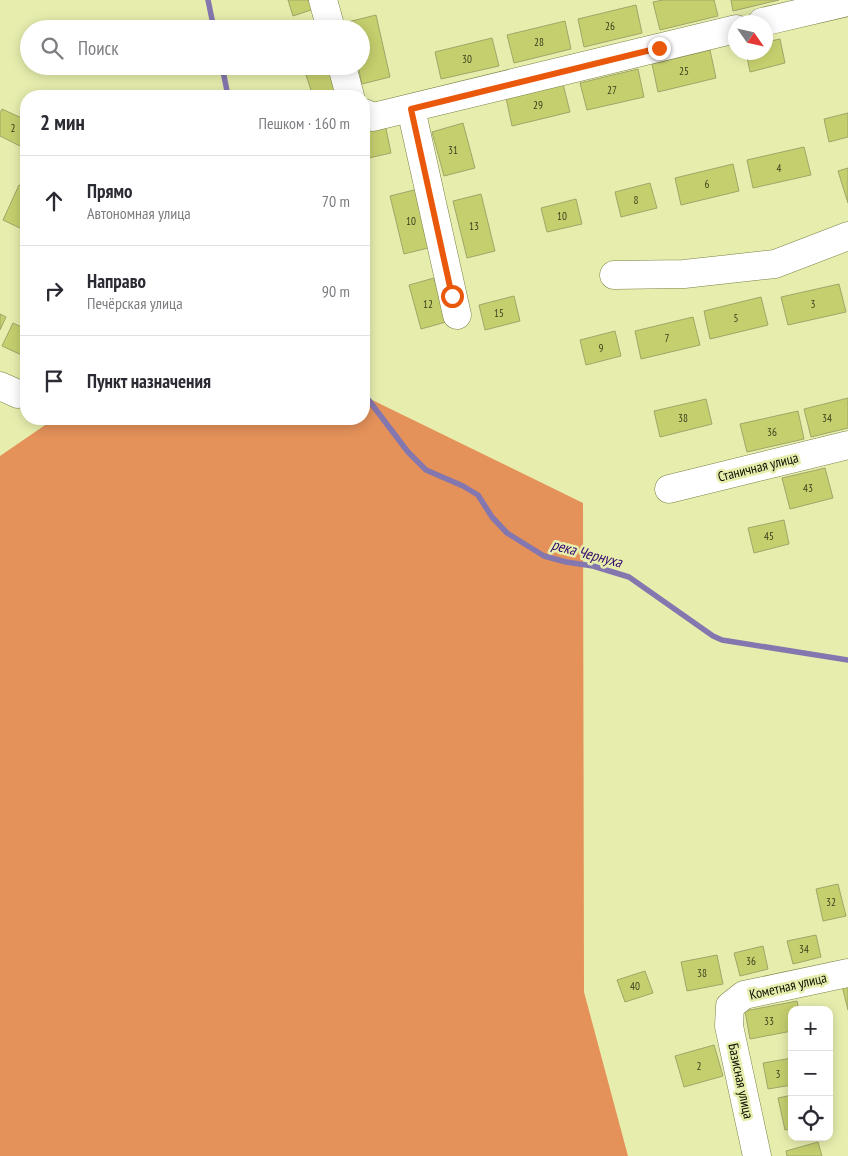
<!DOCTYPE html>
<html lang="ru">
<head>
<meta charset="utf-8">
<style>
  body { margin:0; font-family:"PT Sans Narrow",sans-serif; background:#f7f7f7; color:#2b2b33 }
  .controls { position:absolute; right:15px; bottom:15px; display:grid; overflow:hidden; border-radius:10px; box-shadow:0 2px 12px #0003 }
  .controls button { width:45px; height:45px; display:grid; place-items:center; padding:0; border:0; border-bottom:1px solid #e1e1e2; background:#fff; color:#2b2b33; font:25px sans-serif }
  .compass { position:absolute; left:728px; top:15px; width:45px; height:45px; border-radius:50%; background:#fff; box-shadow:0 2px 12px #0003; rotate:124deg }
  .stop { position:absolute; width:15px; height:15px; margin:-11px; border:4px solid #ea580c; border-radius:50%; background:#fff }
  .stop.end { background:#ea580c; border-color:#fff; box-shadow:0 1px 5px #0008 }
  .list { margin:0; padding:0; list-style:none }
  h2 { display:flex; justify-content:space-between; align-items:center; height:65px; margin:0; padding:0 20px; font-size:21px }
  h2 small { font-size:16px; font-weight:400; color:#7c7c81 }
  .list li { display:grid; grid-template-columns:32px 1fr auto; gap:15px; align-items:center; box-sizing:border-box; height:90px; padding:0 20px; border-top:1px solid #e1e1e2 }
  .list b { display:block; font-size:19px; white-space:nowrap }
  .list p { margin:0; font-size:16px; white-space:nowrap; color:#7c7c81 }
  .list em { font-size:16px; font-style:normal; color:#7c7c81 }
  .icon { flex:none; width:28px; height:28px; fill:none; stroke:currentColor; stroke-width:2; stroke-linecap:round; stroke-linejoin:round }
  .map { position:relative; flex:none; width:848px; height:1156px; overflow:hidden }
  .search { position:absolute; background:#fff; box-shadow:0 2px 12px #0003; left:20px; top:20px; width:350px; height:55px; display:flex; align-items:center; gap:12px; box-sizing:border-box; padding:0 18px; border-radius:28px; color:#7c7c81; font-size:19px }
  .panel { position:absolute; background:#fff; box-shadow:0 2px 12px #0003; left:20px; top:90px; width:350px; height:335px; border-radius:20px }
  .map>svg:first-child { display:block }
  .forest { fill:#e4915a }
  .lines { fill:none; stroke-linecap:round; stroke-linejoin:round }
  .stream { stroke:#8477af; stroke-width:5.5 }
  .building { fill:#c6cf6e; stroke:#9fa668 }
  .minor-casing { stroke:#7b8144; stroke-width:29 }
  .minor { stroke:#fff; stroke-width:28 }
  .route { stroke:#ea580c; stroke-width:6 }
  .labels { text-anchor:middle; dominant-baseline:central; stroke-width:5; stroke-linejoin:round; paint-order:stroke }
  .number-label { font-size:11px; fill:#3b3f1c }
  .street-label { font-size:14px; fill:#0d0f00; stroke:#e7eead }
  .water-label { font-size:15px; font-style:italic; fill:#34076e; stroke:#e7eead }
</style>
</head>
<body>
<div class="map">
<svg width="848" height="1156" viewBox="0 0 848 1156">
  <rect width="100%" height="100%" fill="#e7eead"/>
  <path class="forest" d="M364,396L583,503L584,992L628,1156H0V456L54,419H364Z"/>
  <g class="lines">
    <path class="stream" d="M208,0L214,29
      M222,66L228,96
      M364,394L408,452L426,470L463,486L478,495L492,517L507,533L544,556L566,562L593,566L629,577L713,636L722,640L848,660"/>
  </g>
  <path class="building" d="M288,0H315L317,8L293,16Z
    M663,0H714L718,16L660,30L653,2Z
    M731,0H779L733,11Z
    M636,5L642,33L584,47L578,19Z
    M376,15L390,77L362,84L358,66H361V29H349L348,22Z
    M565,21L571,49L514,63L507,35Z
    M492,38L499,66L441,79L435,52Z
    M780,39L785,63L750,72L746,52H766V42Z
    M710,50L716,78L658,92L652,64Z
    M303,66H330L338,90L313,96Z
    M638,69L644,97L587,110L580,83Z
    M563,84L570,112L512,126L506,98Z
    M2,109L26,120V143L24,148L0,136V113Z
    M848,113V137L829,142L824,119Z
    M463,123L475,168L444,176L432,132Z
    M385,124L391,153L364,159V129Z
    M804,147L811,175L753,188L747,160Z
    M733,164L739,191L681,205L675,178Z
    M848,168V203L838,171Z
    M650,183L657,208L621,217L615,192Z
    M19,185L26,189V231L3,220Z
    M418,189L432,247L404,254L390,196Z
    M481,194L495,251L467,258L453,201Z
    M576,199L582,224L547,232L541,208Z
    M434,278L446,322L421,329L409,285Z
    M839,284L846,312L788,325L781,297Z
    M514,296L520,321L485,330L479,305Z
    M761,297L768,325L710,339L704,311Z
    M0,314L6,317L0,330Z
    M693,317L700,345L641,359L635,331Z
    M13,323L26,329V357L2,346Z
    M615,331L621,356L586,365L580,340Z
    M848,398V428L811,437L804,409Z
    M706,399L712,424L660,437L654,411Z
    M798,411L804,439L747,452L740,424Z
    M825,468L833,498L790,509L782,478Z
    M784,520L789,544L754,553L748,528Z
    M838,884L846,916L823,921L816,889Z
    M816,935L821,957L793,964L787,941Z
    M763,946L768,969L740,976L734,953Z
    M717,955L723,984L687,991L681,962Z
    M645,971L653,993L625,1002L617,980Z
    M848,985V1010L842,986Z
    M797,1001L799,1010H792V1031L750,1039L745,1011Z
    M714,1045L723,1076L684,1087L675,1056Z
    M792,1058V1085L768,1089L763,1063Z
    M792,1095V1129L785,1130L778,1098Z
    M818,1142L822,1156H787L786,1151Z"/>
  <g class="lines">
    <defs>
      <path id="minor" d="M323,0L331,29
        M762,22L848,2
        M342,66L350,96
        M411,109L457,315
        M364,113L373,117L736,29
        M614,275L684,274L775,264L848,236
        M0,386L18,394
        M669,489L848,445
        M757,1156L729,1026L730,1006L744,995L848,973"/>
    </defs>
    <use href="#minor" class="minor-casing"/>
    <use href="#minor" class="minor"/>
  </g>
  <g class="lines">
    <path class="route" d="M452,296L411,109L659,48"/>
  </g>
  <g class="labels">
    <g class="number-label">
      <text x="610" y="26">26</text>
      <text x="539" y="42">28</text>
      <text x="467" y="59">30</text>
      <text x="684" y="71">25</text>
      <text x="612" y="90">27</text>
      <text x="538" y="105">29</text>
      <text x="13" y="128">2</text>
      <text x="453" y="150">31</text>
      <text x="779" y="168">4</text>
      <text x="707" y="184">6</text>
      <text x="636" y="200">8</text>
      <text x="562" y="216">10</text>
      <text x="411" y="221">10</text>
      <text x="474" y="226">13</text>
      <text x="428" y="304">12</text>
      <text x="813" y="304">3</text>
      <text x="499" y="313">15</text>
      <text x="736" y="318">5</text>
      <text x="667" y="338">7</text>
      <text x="601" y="348">9</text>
      <text x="683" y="418">38</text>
      <text x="827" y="418">34</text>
      <text x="772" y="432">36</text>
      <text x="808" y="488">43</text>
      <text x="769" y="536">45</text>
      <text x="831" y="902">32</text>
      <text x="804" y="949">34</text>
      <text x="751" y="961">36</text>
      <text x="702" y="973">38</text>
      <text x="635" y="986">40</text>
      <text x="769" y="1021">33</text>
      <text x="699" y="1066">2</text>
      <text x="778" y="1074">3</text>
    </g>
    <g class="street-label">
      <text transform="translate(758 467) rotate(-14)">Станичная улица</text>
      <text transform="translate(788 986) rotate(-13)">Кометная улица</text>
      <text transform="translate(741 1081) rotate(78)">Базисная улица</text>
    </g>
    <g class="water-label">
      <text transform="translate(587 553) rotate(15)">река Чернуха</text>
    </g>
  </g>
</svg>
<div class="controls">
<button>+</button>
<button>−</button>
<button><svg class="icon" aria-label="locate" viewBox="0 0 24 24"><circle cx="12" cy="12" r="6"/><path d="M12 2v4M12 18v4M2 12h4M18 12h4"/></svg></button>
</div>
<svg class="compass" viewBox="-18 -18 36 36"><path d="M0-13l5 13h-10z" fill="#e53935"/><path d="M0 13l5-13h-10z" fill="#7c7c81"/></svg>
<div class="stop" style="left:452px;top:296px"></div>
<div class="stop end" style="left:659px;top:48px"></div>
<div class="search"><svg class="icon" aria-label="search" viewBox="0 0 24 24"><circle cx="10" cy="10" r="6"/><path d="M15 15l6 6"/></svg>Поиск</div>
<section class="panel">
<h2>2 мин<small>Пешком · 160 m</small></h2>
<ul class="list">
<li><svg class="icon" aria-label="ahead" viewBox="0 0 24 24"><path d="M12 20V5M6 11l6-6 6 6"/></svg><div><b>Прямо</b><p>Автономная улица</p></div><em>70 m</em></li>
<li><svg class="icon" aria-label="right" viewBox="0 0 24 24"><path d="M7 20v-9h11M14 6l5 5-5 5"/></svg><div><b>Направо</b><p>Печёрская улица</p></div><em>90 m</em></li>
<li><svg class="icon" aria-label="arrive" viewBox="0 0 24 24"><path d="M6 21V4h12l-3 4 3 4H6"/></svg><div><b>Пункт назначения</b></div></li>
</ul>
</section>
</div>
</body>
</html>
